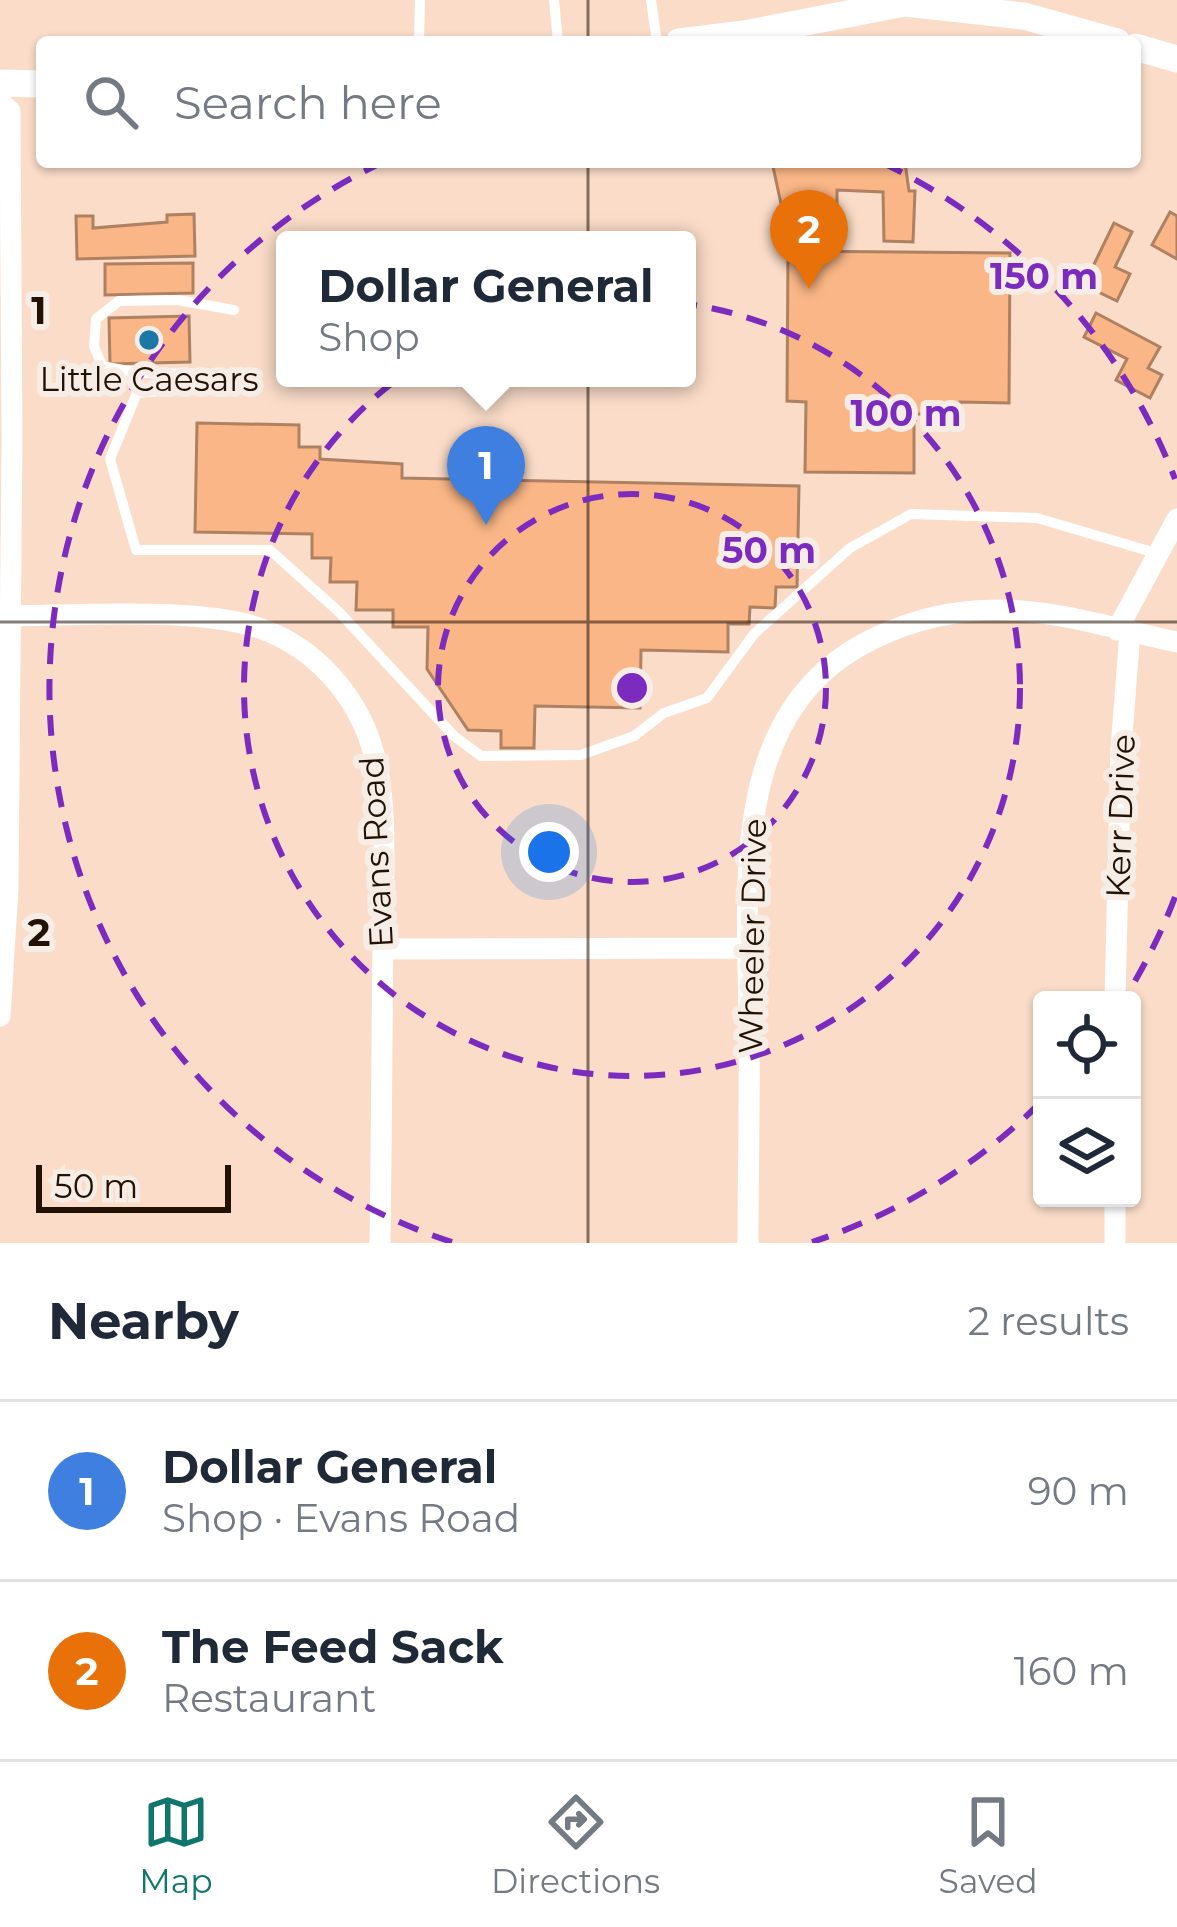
<!DOCTYPE html>
<html lang="en">
<head>
<meta charset="utf-8">
<style>
  body { margin:0; font-family:Montserrat,sans-serif; background:#f6f6f7; color:#1f2937 }
  .controls { position:absolute; right:36px; bottom:36px; display:grid; overflow:hidden; border-radius:12px; box-shadow:0 3px 9px #0004 }
  .controls button { width:108px; height:108px; display:grid; place-items:center; padding:0; border:0; border-bottom:3px solid #e0e1e3; background:#fff; color:#1f2937; font:60px sans-serif }
  .scale { position:absolute; left:36px; bottom:30px; width:195px; box-sizing:border-box; padding-left:12px; border:6px solid #221206; border-top:0; font-size:33px; line-height:42px; white-space:nowrap; color:#221206; -webkit-text-stroke:9px #f7ede7; paint-order:stroke }
  .you { position:absolute; left:549px; top:852px; width:42px; height:42px; margin:-30px; border:9px solid #fff; border-radius:50%; background:#1a73e8; box-shadow:0 0 0 18px #1a73e833 }
  .badge { display:grid; place-items:center; width:78px; height:78px; border-radius:50%; background:#0f766e; color:#fff; font-size:39px; font-weight:700 }
  .pin { position:absolute; translate:-50% -99px; filter:drop-shadow(0 3px 6px #0008) }
  .pin::after { content:''; position:absolute; top:63px; width:42px; height:36px; background:inherit; clip-path:polygon(0 0,100% 0,50% 100%) }
  .popup { position:absolute; left:276px; top:231px; width:420px; height:156px; box-sizing:border-box; display:grid; place-content:center; border-radius:12px; background:#fff; filter:drop-shadow(0 3px 9px #0005); font-size:39px; white-space:nowrap; color:#747a83 }
  .popup b { font-size:45px; color:#1f2937 }
  .popup::after { content:''; position:absolute; left:50%; top:100%; margin-left:-24px; border:24px solid transparent; border-top-color:#fff }
  .list { margin:0; padding:0; list-style:none }
  h2 { display:flex; justify-content:space-between; align-items:center; height:156px; margin:0; padding:0 48px; font-size:51px }
  h2 small { font-size:39px; font-weight:400; color:#747a83 }
  .list li { display:grid; grid-template-columns:78px 1fr auto; gap:36px; align-items:center; box-sizing:border-box; height:180px; padding:0 48px; border-top:3px solid #e0e1e3 }
  .list b { display:block; font-size:45px; white-space:nowrap }
  .list p { margin:0; font-size:39px; white-space:nowrap; color:#747a83 }
  .list em { font-size:39px; font-style:normal; color:#747a83 }
  .icon { flex:none; width:66px; height:66px; fill:none; stroke:currentColor; stroke-width:2; stroke-linecap:round; stroke-linejoin:round }
  .map { position:relative; flex:none; width:1177px; height:1243px; overflow:hidden }
  .search { position:absolute; background:#fff; box-shadow:0 3px 9px #0004; left:36px; right:36px; top:36px; height:132px; display:flex; align-items:center; gap:30px; box-sizing:border-box; padding:0 42px; border-radius:12px; color:#747a83; font-size:45px }
  .sheet { height:516px; background:#fff }
  nav { display:flex; justify-content:space-around; align-items:center; box-sizing:border-box; height:168px; border-top:3px solid #e0e1e3; background:#fff; font-size:33px; color:#747a83 }
  nav a { display:grid; justify-items:center; gap:6px }
  nav .on { color:#0f766e }
  .map>svg:first-child { display:block }
  .building { fill:#fab686; stroke:#ad8161; stroke-width:3 }
  .lines { fill:none; stroke-linecap:round; stroke-linejoin:round }
  .service { stroke:#fff; stroke-width:10 }
  .minor { stroke:#fff; stroke-width:21 }
  .secondary { stroke:#fff; stroke-width:27 }
  .grid { fill:none; stroke:#221206; stroke-width:3; stroke-opacity:0.55 }
  .ring { fill:none; stroke:#7b2cbf; stroke-width:6; stroke-dasharray:21 15 }
  .poi-dot { fill:#1b78a6; stroke:#f7ede7; stroke-width:4.5 }
  .labels { text-anchor:middle; dominant-baseline:central; stroke-width:12; stroke-linejoin:round; paint-order:stroke }
  .poi-label { font-size:33px; fill:#221206; stroke:#f7ede7 }
  .street-label { font-size:33px; fill:#221206; stroke:#f7ede7 }
  .grid-label { font-size:39px; text-anchor:middle; font-weight:bold; fill:#221206; stroke:#f7ede7; stroke-width:12; stroke-linejoin:round; paint-order:stroke }
  .centre { fill:#7b2cbf; stroke:#f7ede7; stroke-width:6 }
  .ring-label { font-size:36px; text-anchor:middle; font-weight:bold; fill:#7b2cbf; stroke:#f7ede7; stroke-width:12; stroke-linejoin:round; paint-order:stroke }
</style>
</head>
<body>
<div class="map">
<svg width="1177" height="1243" viewBox="0 0 1177 1243">
  <rect width="100%" height="100%" fill="#fadcc8"/>
  <path class="building" d="M772,162H905L909,191H915L913,242L884,241L883,192L837,190V209L785,222Z
    M1170,212L1177,216V259L1152,245Z
    M194,214L195,256L77,259L76,216H93V228L167,222V215Z
    M1114,223L1132,232L1115,267L1130,274L1117,301L1084,285Z
    M788,251L1010,253L1009,403L960,402V414H914V473L805,472L806,402L787,401Z
    M193,263V293L105,295V264Z
    M1096,313L1160,347L1148,368L1162,375L1150,398L1116,380L1127,359L1084,337Z
    M189,316L190,362L110,364L109,318Z
    M197,423L299,425V447H320V459L402,464V478L799,486L797,587H776L775,608L750,607L749,624H728V652L641,650L640,708L535,706L534,748H501V731L468,730L427,669L428,627H393V610H356L357,582H330L331,558H312V534L195,532Z"/>
  <g class="lines">
    <path class="service" d="M554,0L558,42
      M651,0L657,42
      M419,42L420,0
      M230,374L139,373L102,366L94,346L96,319L119,301L178,300L234,310
      M230,386L137,393L110,459L136,550H270L339,612L454,736L481,756L581,755L634,736L664,713L707,698L754,634L850,548L911,514L1037,518L1159,554"/>
    <path class="minor" d="M0,102L10,111L12,439L8,889L0,1016
      M0,616C70,616 200,606 262,629C314,648 354,692 371,744C389,799 383,867 383,925C383,1031 381,1137 380,1243
      M1117,630L1177,519
      M383,949L748,948
      M1115,1000L1121,748L1130,632
      M1115,1198V1243
      M748,1243C748,1170 750,1098 749,1025C748,886 726,708 875,638C914,619 956,610 998,610C1058,610 1119,630 1177,642"/>
    <path class="secondary" d="M905,3L1024,16L1117,42
      M679,42L744,34L920,0
      M1135,47L1177,59
      M0,83L42,84"/>
  </g>
  <path class="grid" d="M588,0V42M588,162V1243M0,622H1177"/>
  <g class="ring">
    <circle cx="632" cy="688" r="194"/>
    <circle cx="632" cy="688" r="388"/>
    <path d="M1175 897A582 582 0 0 1 1126 996M1040 1103A582 582 0 0 1 812 1242M452 1242A582 582 0 0 1 381 163M883 163A582 582 0 0 1 1175 479"/>
  </g>
  <circle class="poi-dot" cx="149" cy="340" r="12"/>
  <g class="labels">
    <g class="poi-label">
      <text x="149" y="379">Little Caesars</text>
    </g>
    <g class="street-label">
      <text transform="translate(1120 816) rotate(-88)">Kerr Drive</text>
      <text transform="translate(376 852) rotate(-93)">Evans Road</text>
      <text transform="translate(752 936) rotate(-89)">Wheeler Drive</text>
    </g>
  </g>
  <g class="grid-label">
    <text x="39" y="324">1</text>
    <text x="39" y="946">2</text>
  </g>
  <circle cx="632" cy="688" r="18" class="centre"/>
  <g class="ring-label">
    <text x="1044" y="289">150 m</text>
    <text x="906" y="426">100 m</text>
    <text x="769" y="563">50 m</text>
  </g>
</svg>
<div class="controls">
<button><svg class="icon" aria-label="locate" viewBox="0 0 24 24"><circle cx="12" cy="12" r="6"/><path d="M12 2v4M12 18v4M2 12h4M18 12h4"/></svg></button>
<button><svg class="icon" aria-label="layers" viewBox="0 0 24 24"><path d="M12 4l9 5-9 5-9-5zM3 14l9 5 9-5"/></svg></button>
</div>
<div class="scale">50 m</div>
<div class="you"></div>
<div class="pin badge" style="left:486px;top:525px;background:#3f7fe0">1</div>
<div class="popup"><b>Dollar General</b>Shop</div>
<div class="pin badge" style="left:809px;top:289px;background:#e8710a">2</div>
<div class="search"><svg class="icon" aria-label="search" viewBox="0 0 24 24"><circle cx="10" cy="10" r="6"/><path d="M15 15l6 6"/></svg>Search here</div>
</div>
<section class="sheet">
<h2>Nearby<small>2 results</small></h2>
<ul class="list">
<li><span class="badge" style="background:#3f7fe0">1</span><div><b>Dollar General</b><p>Shop · Evans Road</p></div><em>90 m</em></li>
<li><span class="badge" style="background:#e8710a">2</span><div><b>The Feed Sack</b><p>Restaurant</p></div><em>160 m</em></li>
</ul>
</section>
<nav>
<a class="on"><svg class="icon" aria-label="map" viewBox="0 0 24 24"><path d="M3 6l6-2 6 2 6-2v14l-6 2-6-2-6 2zM9 4v14M15 6v14"/></svg>Map</a>
<a><svg class="icon" aria-label="directions" viewBox="0 0 24 24"><path d="M12 3l9 9-9 9-9-9zM9 14v-3h6M13 9l2 2-2 2"/></svg>Directions</a>
<a><svg class="icon" aria-label="saved" viewBox="0 0 24 24"><path d="M7 4h10v16l-5-4-5 4z"/></svg>Saved</a>
</nav>
</body>
</html>
